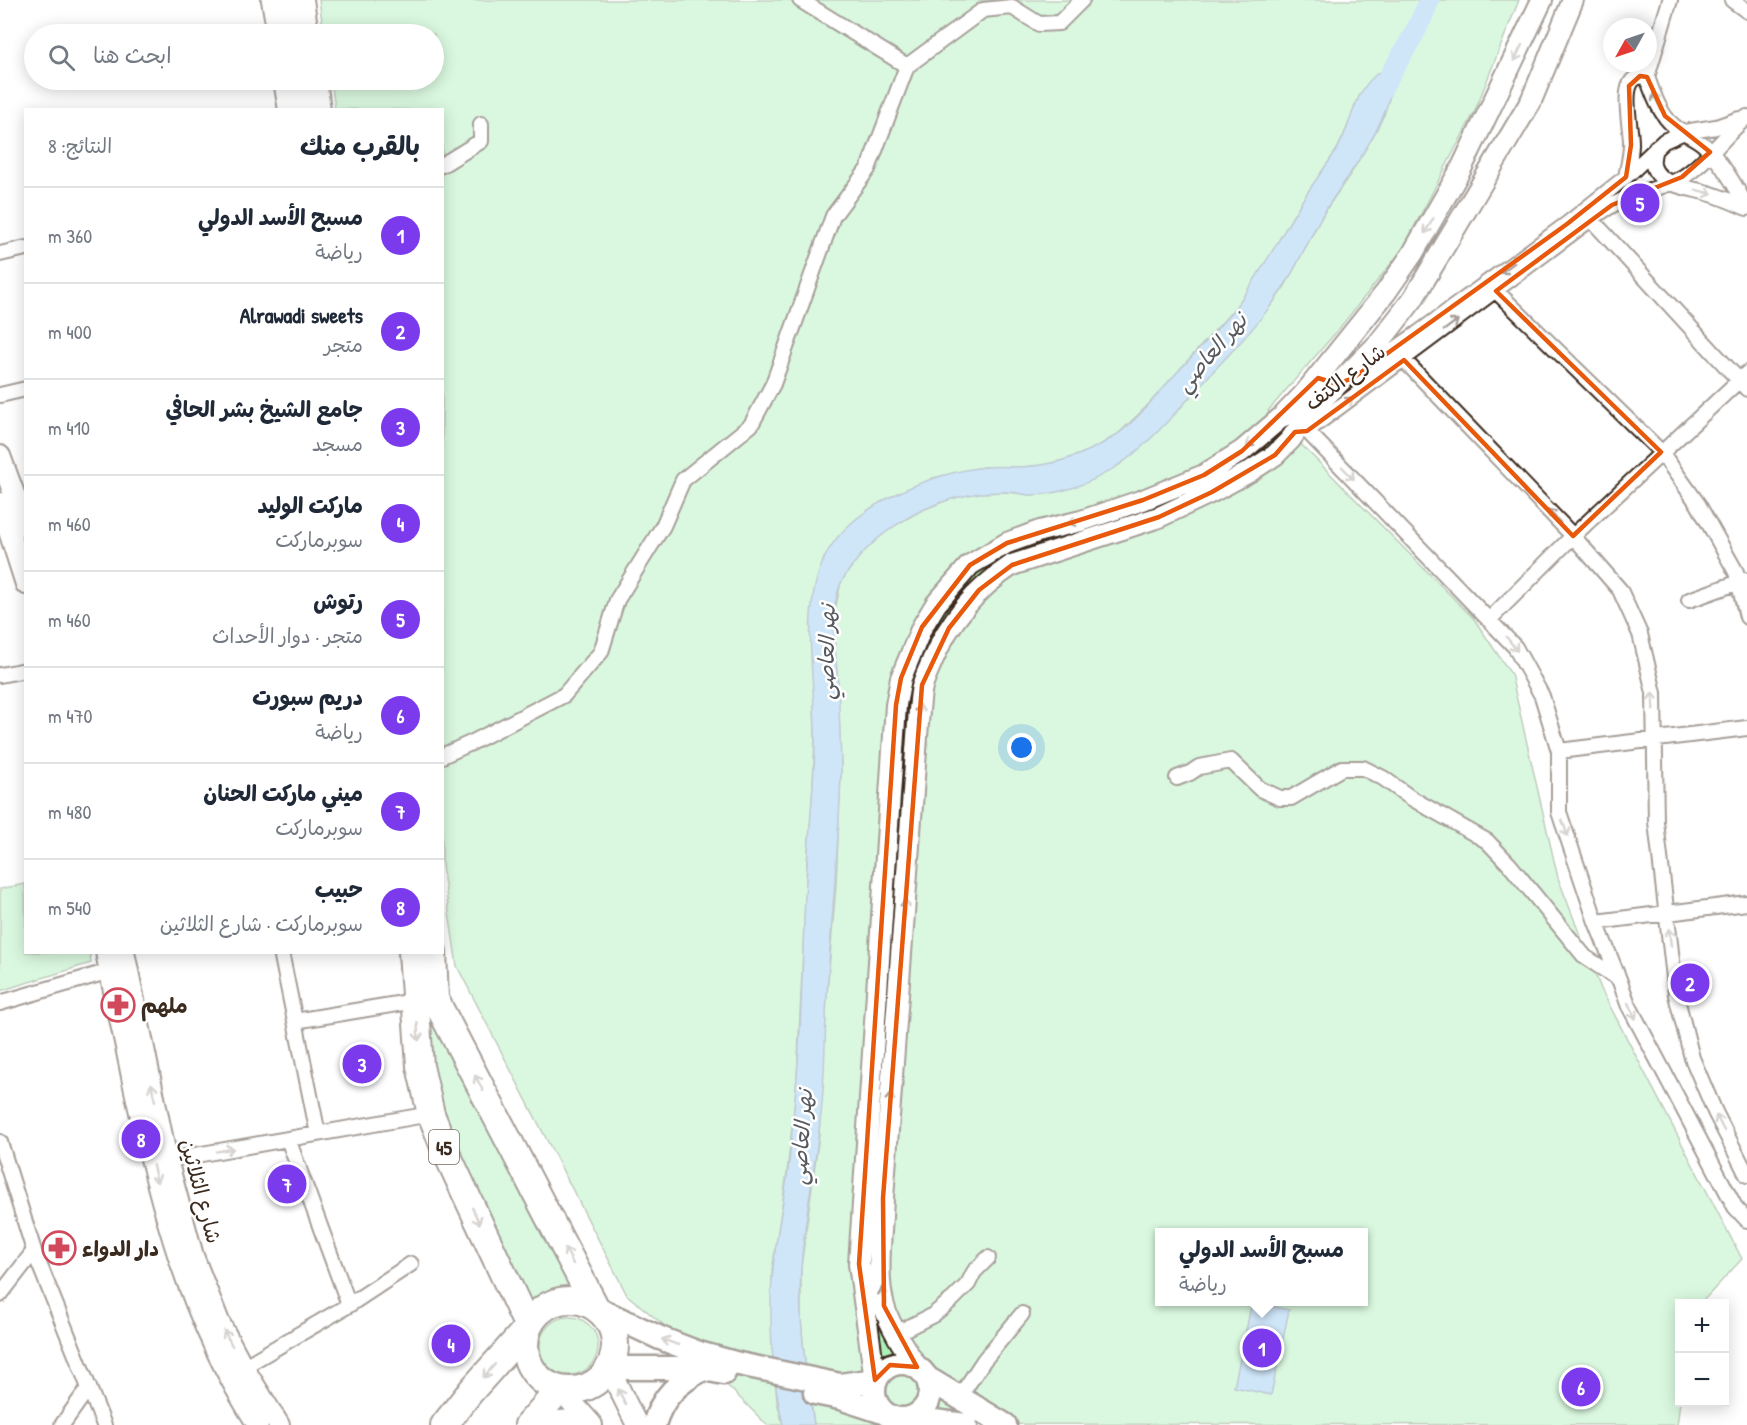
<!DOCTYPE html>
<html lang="ar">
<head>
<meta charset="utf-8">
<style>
  body { margin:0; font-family:"Patrick Hand","Playpen Sans Arabic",sans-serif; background:#f2f2f3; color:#1f2937; direction:rtl }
  .controls { position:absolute; right:18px; bottom:18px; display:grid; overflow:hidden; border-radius:0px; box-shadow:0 3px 15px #0003 }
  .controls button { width:54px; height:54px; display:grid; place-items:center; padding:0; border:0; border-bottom:2px solid #e0e1e3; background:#fff; color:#1f2937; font:30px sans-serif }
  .compass { position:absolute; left:1603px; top:18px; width:54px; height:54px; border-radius:50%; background:#fff; box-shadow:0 3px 15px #0003; rotate:230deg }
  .you { position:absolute; left:1022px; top:748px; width:21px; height:21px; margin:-15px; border:4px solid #fff; border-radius:50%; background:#1a73e8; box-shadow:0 0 0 9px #1a73e833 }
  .badge { display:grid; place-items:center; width:39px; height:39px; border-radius:50%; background:#7c3aed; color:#fff; font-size:20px; font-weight:700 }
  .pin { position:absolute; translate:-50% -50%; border:3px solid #fff; box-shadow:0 2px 6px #0006 }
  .popup { position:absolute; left:1155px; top:1228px; width:213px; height:78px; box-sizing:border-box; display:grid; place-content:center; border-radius:0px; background:#fff; filter:drop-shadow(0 2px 4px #0005); font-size:20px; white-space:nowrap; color:#747a83 }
  .popup b { font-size:22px; color:#1f2937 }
  .popup::after { content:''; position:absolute; left:50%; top:100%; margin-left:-12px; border:12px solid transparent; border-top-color:#fff }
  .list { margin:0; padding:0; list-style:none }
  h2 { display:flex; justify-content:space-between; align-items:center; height:78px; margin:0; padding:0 24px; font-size:26px }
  h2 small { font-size:20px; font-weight:400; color:#747a83 }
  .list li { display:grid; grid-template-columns:39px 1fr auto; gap:18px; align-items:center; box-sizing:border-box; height:96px; padding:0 24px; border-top:2px solid #e0e1e3 }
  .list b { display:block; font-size:22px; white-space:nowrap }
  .list p { margin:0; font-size:20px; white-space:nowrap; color:#747a83 }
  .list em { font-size:20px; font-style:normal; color:#747a83 }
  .icon { flex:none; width:33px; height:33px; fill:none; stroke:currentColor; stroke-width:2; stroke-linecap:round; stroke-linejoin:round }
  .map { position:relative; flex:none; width:1747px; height:1425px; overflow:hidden; direction:ltr }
  .search { position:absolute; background:#fff; box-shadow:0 3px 15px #0003; left:24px; top:24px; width:420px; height:66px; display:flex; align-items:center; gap:15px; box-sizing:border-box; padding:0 21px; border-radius:33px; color:#747a83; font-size:22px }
  .panel { position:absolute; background:#fff; box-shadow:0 3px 15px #0003; left:24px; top:108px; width:420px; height:846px; border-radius:0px; direction:rtl }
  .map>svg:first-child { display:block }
  .green { fill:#aef0b9; stroke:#748d6c; stroke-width:1.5; fill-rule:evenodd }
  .water { fill:#96c8f2; stroke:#72899d; stroke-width:1.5 }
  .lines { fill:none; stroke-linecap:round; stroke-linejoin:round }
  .river { stroke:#96c8f2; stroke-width:21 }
  .street-casing { stroke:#3b2a1e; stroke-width:18 }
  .secondary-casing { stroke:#3b2a1e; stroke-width:24 }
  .primary-casing { stroke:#3b2a1e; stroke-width:27 }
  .highway-casing { stroke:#3b2a1e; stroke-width:30 }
  .street { stroke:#fff; stroke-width:14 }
  .secondary { stroke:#fff; stroke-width:20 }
  .primary { stroke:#fff; stroke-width:22 }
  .highway { stroke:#fff; stroke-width:26 }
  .oneway { stroke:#a79f9a }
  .marked { fill:none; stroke:#e8590c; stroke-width:4.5; stroke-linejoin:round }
  .labels { text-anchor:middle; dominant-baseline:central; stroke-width:5; stroke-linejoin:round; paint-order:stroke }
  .shield { fill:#fff; stroke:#766a62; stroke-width:1.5 }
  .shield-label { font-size:20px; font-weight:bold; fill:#3b2a1e }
  .street-label { font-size:21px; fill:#3b2a1e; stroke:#fff }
  .poi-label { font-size:21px; font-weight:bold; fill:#3b2a1e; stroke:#fff; text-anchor:start }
  .water-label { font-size:22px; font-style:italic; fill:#56595e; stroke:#fff }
</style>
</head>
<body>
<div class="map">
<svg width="1747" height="1425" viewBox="0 0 1747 1425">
  <rect width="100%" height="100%" fill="#fff"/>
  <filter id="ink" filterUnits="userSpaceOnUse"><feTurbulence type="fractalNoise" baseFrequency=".0167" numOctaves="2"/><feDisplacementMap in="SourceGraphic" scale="12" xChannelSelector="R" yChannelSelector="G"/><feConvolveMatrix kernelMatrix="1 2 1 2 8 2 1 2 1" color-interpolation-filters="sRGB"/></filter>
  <g filter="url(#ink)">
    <path class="green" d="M319,0H1519L1474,113L1402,250L1338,330L1268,411L1474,619L1511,674L1558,878L1601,989L1742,1259L1701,1303L1680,1304V1403L1677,1425L814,1424L805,1364L801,1320V1267L819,1135L827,994L836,885L841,768L833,621L841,581L862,553L887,530L920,511L950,499L975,493L1008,492L1031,495L1092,480L1119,465L1175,414L1272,304L1285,286L1325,211L1353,170L1385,113L1356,101L1353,114L1338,148L1299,206L1260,273L1235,308L1146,407L1118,434L1087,453L1054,464L1023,467H984L933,478L824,558L816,586L812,611L815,739L812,805L807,862L797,1080L787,1173L772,1271V1333L777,1402L783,1425H767L680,1338L627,1295L457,966L442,865V110L335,109L331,80H434V34H324ZM1160,1232H1364V1302H1160Z
      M25,884L26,952L90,953L91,963L0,991V889Z
      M430,1008L580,1297C562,1297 548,1298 533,1310L460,1159L436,1091L425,1009Z
      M540 1346a29 29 0 1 1 58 0a29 29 0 1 1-58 0Z"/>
    <path class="water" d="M1379,72H1391C1399,112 1346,177 1325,211C1309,237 1298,266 1281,291C1260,323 1232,351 1206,379C1182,406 1147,447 1117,466C1094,482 1060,495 1032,495C1024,495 1015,492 1007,492C997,492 984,492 974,494C923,502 873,533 845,576C827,602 836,651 838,682C839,712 841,743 841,773C839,847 831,922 827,996C825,1032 825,1068 822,1104C817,1159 805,1213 801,1268C798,1321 806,1373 814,1425H783C772,1379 768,1315 773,1268C776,1238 782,1208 787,1178C791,1148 793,1117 796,1087C802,1024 802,959 805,896C808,846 813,797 815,747C817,687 798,613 825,557C849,506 932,472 986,467C997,466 1008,467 1019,467C1054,466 1083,456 1112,438C1135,423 1153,399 1171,379C1193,355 1217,331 1237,305C1261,273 1279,239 1299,206C1310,187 1324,169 1336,151C1354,122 1351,94 1379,72Z
      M1252,1302L1289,1310L1271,1395L1234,1387Z"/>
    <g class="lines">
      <path class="river" d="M1377,97C1395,64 1417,35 1429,0"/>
      <defs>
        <path id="street" d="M800,0L907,66L983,10L1012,7L1039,24L1059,23L1082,0
          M1670,0L1647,77C1653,94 1660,115 1674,126C1684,134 1696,137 1705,146C1723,164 1736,186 1747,208
          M1732,0L1747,11
          M1656,147C1640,185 1687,186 1711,194C1724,198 1735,203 1747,208
          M442,165L481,141V124
          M1626,177C1628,166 1631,155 1631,144C1632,127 1615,71 1647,77
          M1591,219L1747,389
          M0,254L26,248
          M1496,291L1661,452L1698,504L1736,572L1747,617
          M1404,360L1573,536L1620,590L1640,634L1654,693L1656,822L1676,995L1692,1058L1715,1112L1747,1175
          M1354,378L1417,334L1567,224L1626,177L1664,141L1684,132L1716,127L1739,119
          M0,395L26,389
          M1300,431H1307L1591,219C1605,209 1619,200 1636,194C1652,189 1668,186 1683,177C1708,161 1724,135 1747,117
          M1307,431L1515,647L1542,696L1559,751V812L1596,922L1619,979L1628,1004L1735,1207L1747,1220
          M1689,600L1745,580
          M1490,619L1573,536L1747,373
          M0,675L26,670
          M1559,751L1747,728
          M442,756L473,742L564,695L601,652L617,600L663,526L683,480L751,425L773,384L833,216L868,169L907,66
          M1177,778L1190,773L1199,767L1231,761L1260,789L1280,798H1291L1342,768H1363L1383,778L1411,798L1487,841L1509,864L1585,957L1619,979
          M1596,922L1747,903
          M281,952L318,1134
          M0,1003L110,971
          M295,1021L421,1000
          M288,1139L349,1305
          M0,1142L34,1251L104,1425
          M167,1160L431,1114
          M0,1295L34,1251
          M897,1333L933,1315L953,1299L968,1284L974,1272L988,1258
          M243,1367L349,1305L411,1264
          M959,1398L984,1360L1022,1314
          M62,1425L89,1387"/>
        <path id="secondary" d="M0,456L26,526
          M0,503L26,584
          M106,952C114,994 124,1035 132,1077C159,1200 188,1318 258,1425
          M124,952L167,1160L193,1256L219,1322L243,1367L279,1425
          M917,1367C905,1349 890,1327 884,1306C875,1274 882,1231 883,1198L919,710C920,703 920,695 922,687C924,678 929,669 932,661C949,621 976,589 1012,565L1159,517L1212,492L1249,472L1275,455L1290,440L1309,413L1378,344L1413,299L1531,101L1573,0
          M609,1368L637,1425
          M875,1380L859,1264L896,705L901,678L922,627L936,604L970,565L1007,543L1040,531L1081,521L1143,500L1204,475L1242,451L1283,416L1304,394L1386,292L1413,253L1461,169L1542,0
          M560,1389L592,1425"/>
        <path id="primary" d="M596,1308L660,1338L699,1353L739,1364L840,1385L875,1380
          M874 1391a28 28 0 1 1 56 0a28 28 0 1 1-56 0Z
          M609,1368H699L724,1373
          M927,1378L1005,1425
          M815,1393L840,1398L883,1412
          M910,1418L966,1425
          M654,1425C662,1396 678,1383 703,1369"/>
        <path id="highway" d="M275,0L281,34
          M300,0L305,34
          M287,80L292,110
          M313,80L317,110
          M412,952L420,1066L431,1114L446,1152L528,1327L471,1391L444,1425
          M433,952L435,999L596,1308
          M525 1345a45 45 0 1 1 90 0a45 45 0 1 1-90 0Z
          M528,1425L560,1389
          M549,1425L573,1423L580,1425"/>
      </defs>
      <use href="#street" class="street-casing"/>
      <use href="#secondary" class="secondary-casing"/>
      <use href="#primary" class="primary-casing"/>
      <use href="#highway" class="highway-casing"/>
      <use href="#street" class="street"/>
      <use href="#secondary" class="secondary"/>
      <use href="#primary" class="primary"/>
      <use href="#highway" class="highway"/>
    </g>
    <defs><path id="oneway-shaft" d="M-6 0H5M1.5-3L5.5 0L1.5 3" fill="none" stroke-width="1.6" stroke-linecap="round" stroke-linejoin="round" transform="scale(1.5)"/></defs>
    <g class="oneway">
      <use href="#oneway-shaft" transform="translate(1518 53) rotate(116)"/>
      <use href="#oneway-shaft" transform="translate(1657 101) rotate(-116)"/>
      <use href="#oneway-shaft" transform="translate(1704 192) rotate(15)"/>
      <use href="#oneway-shaft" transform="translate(1429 226) rotate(120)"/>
      <use href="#oneway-shaft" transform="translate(1507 268) rotate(144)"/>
      <use href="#oneway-shaft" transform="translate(1451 325) rotate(-37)"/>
      <use href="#oneway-shaft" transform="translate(1346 403) rotate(-37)"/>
      <use href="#oneway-shaft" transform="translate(1253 441) rotate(139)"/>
      <use href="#oneway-shaft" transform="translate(1348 473) rotate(46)"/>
      <use href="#oneway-shaft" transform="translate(1554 516) rotate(-134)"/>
      <use href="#oneway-shaft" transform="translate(1077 521) rotate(165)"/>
      <use href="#oneway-shaft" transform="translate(1512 644) rotate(52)"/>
      <use href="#oneway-shaft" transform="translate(1653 701) rotate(-92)"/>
      <use href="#oneway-shaft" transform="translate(919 713) rotate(-85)"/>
      <use href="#oneway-shaft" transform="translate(1565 828) rotate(71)"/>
      <use href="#oneway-shaft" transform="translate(905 908) rotate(-86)"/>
      <use href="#oneway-shaft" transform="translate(1670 937) rotate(-96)"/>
      <use href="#oneway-shaft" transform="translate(1632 1011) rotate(64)"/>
      <use href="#oneway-shaft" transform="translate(418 1032) rotate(86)"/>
      <use href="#oneway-shaft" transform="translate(479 1083) rotate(-118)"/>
      <use href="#oneway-shaft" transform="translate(153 1092) rotate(-102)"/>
      <use href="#oneway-shaft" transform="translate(890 1102) rotate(-86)"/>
      <use href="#oneway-shaft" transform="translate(1720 1123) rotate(-117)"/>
      <use href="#oneway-shaft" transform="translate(225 1150) rotate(-10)"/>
      <use href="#oneway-shaft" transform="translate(155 1174) rotate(76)"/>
      <use href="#oneway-shaft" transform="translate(476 1216) rotate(65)"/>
      <use href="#oneway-shaft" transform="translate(569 1256) rotate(-117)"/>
      <use href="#oneway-shaft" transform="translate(883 1296) rotate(-97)"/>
      <use href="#oneway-shaft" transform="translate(228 1338) rotate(-118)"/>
      <use href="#oneway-shaft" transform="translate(670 1342) rotate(-160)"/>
      <use href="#oneway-shaft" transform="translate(489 1371) rotate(131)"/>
      <use href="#oneway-shaft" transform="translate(622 1397) rotate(-115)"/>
    </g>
  </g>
  <path d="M0 0H1747V1425H0ZM1640,76L1647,77L1665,116L1710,152L1682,177L1612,205L1496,291L1661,452L1573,536L1404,360L1307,431L1295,432L1275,455L1212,492L1159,517L1012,565L979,590L949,628L922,685L883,1198L884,1306L917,1367L890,1365L875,1380L859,1264L896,705L901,678L922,627L970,565L1007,543L1143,500L1204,475L1242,451L1318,378L1337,384L1353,378L1567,224L1626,177L1631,145L1629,86Z" fill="#fff" fill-opacity=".55" fill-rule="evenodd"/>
  <path class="marked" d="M1640,76L1647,77L1665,116L1710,152L1682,177L1612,205L1496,291L1661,452L1573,536L1404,360L1307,431L1295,432L1275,455L1212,492L1159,517L1012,565L979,590L949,628L922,685L883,1198L884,1306L917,1367L890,1365L875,1380L859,1264L896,705L901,678L922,627L970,565L1007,543L1143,500L1204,475L1242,451L1318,378L1337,384L1353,378L1567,224L1626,177L1631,145L1629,86Z"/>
  <defs>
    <symbol id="pharmacy-ring" viewBox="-11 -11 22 22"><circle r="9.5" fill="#fff" stroke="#d1495b" stroke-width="1.5"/><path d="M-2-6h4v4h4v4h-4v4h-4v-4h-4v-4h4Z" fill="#d1495b"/></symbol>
  </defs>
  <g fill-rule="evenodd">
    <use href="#pharmacy-ring" x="99" y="986" width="38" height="38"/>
    <use href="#pharmacy-ring" x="40" y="1229" width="38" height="38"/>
  </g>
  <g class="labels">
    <rect class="shield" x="429" y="1130" width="30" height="34" rx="4.5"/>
    <g class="shield-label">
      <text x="444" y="1147">45</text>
    </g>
    <g class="street-label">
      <text transform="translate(1345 377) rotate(-37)">شارع الكتف</text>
      <text transform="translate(201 1191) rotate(75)">شارع الثلاثين</text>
    </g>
    <g class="poi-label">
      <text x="141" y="1005">ملهم</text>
      <text x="82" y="1248">دار الدواء</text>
    </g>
    <g class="water-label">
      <text transform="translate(1211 352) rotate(-49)">نهر العاصي</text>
      <text transform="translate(826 652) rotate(-89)">نهر العاصي</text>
      <text transform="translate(801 1137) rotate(-86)">نهر العاصي</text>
    </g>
  </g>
</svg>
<div class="controls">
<button>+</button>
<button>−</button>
</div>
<svg class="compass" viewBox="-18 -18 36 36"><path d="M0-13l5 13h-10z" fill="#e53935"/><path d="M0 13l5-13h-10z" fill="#747a83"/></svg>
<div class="you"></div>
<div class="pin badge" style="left:1262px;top:1348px">1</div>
<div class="popup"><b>مسبح الأسد الدولي</b>رياضة</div>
<div class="pin badge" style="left:1690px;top:983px">2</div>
<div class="pin badge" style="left:362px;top:1064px">3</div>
<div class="pin badge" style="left:451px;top:1344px">4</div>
<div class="pin badge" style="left:1640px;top:203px">5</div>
<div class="pin badge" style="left:1581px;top:1387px">6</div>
<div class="pin badge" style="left:287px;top:1184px">7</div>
<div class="pin badge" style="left:141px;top:1139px">8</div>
<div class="search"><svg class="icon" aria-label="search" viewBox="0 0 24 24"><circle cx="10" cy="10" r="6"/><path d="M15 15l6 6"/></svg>ابحث هنا</div>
<section class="panel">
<h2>بالقرب منك<small>النتائج: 8</small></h2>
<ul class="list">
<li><span class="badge">1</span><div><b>مسبح الأسد الدولي</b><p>رياضة</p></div><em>360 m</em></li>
<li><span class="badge">2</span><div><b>Alrawadi sweets</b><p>متجر</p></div><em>400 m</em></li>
<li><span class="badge">3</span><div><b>جامع الشيخ بشر الحافي</b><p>مسجد</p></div><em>410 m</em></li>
<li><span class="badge">4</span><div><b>ماركت الوليد</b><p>سوبرماركت</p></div><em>460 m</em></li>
<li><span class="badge">5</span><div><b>رتوش</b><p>متجر · دوار الأحداث</p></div><em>460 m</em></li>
<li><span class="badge">6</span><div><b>دريم سبورت</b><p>رياضة</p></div><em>470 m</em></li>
<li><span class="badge">7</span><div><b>ميني ماركت الحنان</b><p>سوبرماركت</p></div><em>480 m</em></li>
<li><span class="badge">8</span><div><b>حبيب</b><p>سوبرماركت · شارع الثلاثين</p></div><em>540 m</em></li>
</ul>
</section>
</div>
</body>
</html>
